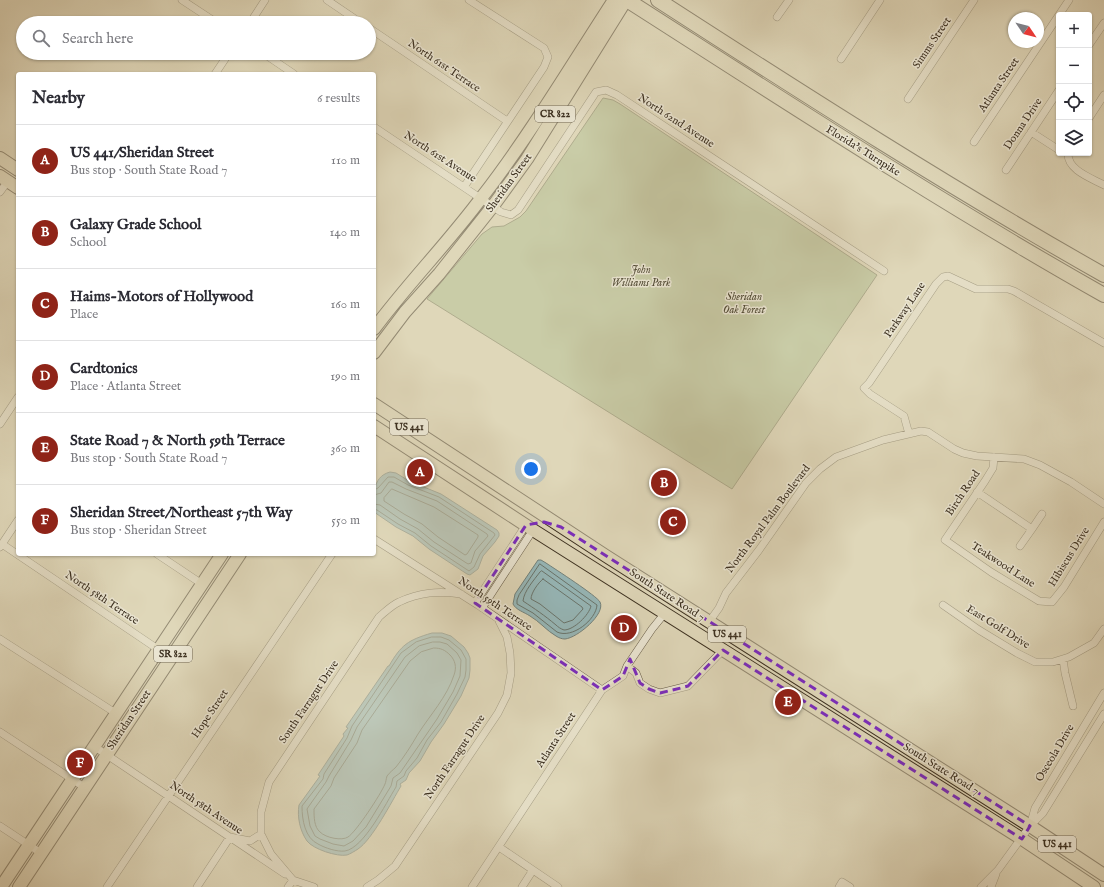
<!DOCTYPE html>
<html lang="en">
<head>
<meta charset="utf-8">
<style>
  body { margin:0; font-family:"IM FELL English",serif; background:#f2f2f3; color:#2b2b33 }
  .controls { position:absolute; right:12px; top:12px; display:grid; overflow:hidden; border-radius:4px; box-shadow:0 1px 3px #0004 }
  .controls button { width:36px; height:36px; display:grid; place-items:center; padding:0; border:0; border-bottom:1px solid #e1e1e2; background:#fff; color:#2b2b33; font:20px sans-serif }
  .compass { position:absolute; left:1008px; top:12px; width:36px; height:36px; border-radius:50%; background:#fff; box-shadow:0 1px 3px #0004; rotate:125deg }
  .you { position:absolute; left:531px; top:469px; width:14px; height:14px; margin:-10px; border:3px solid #fff; border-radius:50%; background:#1a73e8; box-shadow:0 0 0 6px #1a73e833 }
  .badge { display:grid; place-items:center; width:26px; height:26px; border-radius:50%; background:#8f2418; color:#fff; font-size:13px; font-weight:700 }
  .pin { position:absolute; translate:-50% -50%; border:2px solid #fff; box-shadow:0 1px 4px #0006 }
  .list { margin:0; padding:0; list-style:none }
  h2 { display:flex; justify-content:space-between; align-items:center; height:52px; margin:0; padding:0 16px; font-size:17px }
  h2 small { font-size:13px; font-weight:400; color:#7c7c81 }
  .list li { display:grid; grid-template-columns:26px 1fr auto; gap:12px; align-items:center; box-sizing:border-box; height:72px; padding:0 16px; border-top:1px solid #e1e1e2 }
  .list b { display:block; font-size:15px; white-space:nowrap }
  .list p { margin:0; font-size:13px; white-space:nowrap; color:#7c7c81 }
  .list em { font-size:13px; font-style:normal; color:#7c7c81 }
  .icon { flex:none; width:22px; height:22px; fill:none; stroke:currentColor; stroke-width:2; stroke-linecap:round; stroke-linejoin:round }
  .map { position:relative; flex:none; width:1104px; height:887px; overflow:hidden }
  .search { position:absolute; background:#fff; box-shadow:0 1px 3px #0004; left:16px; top:16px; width:360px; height:44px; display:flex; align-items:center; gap:10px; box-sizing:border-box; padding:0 14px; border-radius:22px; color:#7c7c81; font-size:15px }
  .panel { position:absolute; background:#fff; box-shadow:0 1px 3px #0004; left:16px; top:72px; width:360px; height:484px; border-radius:4px }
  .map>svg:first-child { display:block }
  .green { fill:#b0bf91; stroke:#767858 }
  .water { fill:#96b7b8; stroke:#72817b }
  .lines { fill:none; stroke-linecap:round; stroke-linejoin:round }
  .shore { stroke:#69746c; stroke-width:1 }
  .street-casing { stroke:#655a46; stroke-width:8 }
  .primary-casing { stroke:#3c3020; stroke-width:14 }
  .highway-casing { stroke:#3c3020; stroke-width:16 }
  .street { stroke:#eae5d2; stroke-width:7 }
  .primary { stroke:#dfd7b9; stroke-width:12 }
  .highway { stroke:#dfd7b9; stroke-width:14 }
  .marked { fill:none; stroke:#7b2cbf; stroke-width:3; stroke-dasharray:8 5; stroke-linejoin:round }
  .labels { text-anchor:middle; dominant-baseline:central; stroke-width:3; stroke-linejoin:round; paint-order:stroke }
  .shield { fill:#eae5d2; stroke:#706655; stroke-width:1 }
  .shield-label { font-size:10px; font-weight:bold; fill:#3c3020 }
  .street-label { font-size:11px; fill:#3c3020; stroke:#eae5d2 }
  .park-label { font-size:11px; font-style:italic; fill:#534d37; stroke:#eae5d2 }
</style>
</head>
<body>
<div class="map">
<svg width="1104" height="887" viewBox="0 0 1104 887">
  <rect width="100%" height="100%" fill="#dfd7b9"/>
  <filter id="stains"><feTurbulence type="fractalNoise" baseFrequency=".005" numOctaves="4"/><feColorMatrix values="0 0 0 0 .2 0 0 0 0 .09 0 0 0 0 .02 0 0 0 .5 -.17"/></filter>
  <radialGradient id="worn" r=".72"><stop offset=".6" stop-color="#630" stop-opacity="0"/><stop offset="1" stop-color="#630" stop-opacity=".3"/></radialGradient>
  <path class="green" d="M603,98L613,100L620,104L877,275L732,489L427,299L482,234L492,227L504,226L520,217L526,211Z"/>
  <path class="water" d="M390,472L396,473L409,481L441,494L497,530L499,533V536L495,542L483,556L478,569L470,575L467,574L429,549L413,536L396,527L374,512C374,498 371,477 390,472Z
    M538,560H541L546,563C555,569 597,596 600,602C606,614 577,638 565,639C562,639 559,638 556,636C547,631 539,621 530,616C524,612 516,610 513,604L515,594Z
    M432,633H442L451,636L464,647L468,653L470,658V670L469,678L461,696L444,724L431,742L420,761L409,773L406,780L400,784L401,786C392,801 372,840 358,849C355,851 350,854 347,855C337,857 313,849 307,841C300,831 297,817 299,805L320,776L318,775L344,736L343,734L348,728L346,727L388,666H389C401,645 408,640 432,633Z"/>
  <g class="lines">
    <path class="shore" d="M392,489L434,507L478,535V537L467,554L465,555L438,537L422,524L404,514L384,501V498Z
      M374,490L378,488L388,477H394L408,485L439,497L494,533L495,535L480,554L474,567L469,571L431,546L415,533L398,524L377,510L374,509
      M374,495L381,493L389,482H392L406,489L437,501L487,534L488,536L475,551L471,563L468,564L434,542L418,529L400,519L380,505L374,504
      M540,564L597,605C596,620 572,639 557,632L533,613L517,604V600L519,595Z
      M542,571L591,606C589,615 574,630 564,630C561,629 558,627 556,625C544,615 535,609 523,601C524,591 534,580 540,572Z
      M543,579L582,607L583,609L573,620L564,623L540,604L531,599C531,593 538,583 543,579Z
      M432,637H441L449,640L461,650L466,659V670L465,677L457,694L441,722L427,740L417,758L406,771L404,776L397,781L396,787C386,803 364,848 345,851C337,852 325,848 318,844C305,838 302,820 302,806L323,779L324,774L347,738L352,726L401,653L416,642Z
      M433,642H440L447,644L457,653L461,660L460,676L453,692L437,719L400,773L393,778L391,786L366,827L353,841L344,846L333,844L320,839L315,836L310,826L307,809L309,806L326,782L329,776L351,740L357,727L405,657L419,646Z
      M434,648C441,648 445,650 450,655C455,660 457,667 454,675C447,697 430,715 418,734C411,746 404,757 396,767C393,770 390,772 387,776C386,779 386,782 385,784C381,794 356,832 348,837C342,841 326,838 320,832C314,827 314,817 314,809L331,786L334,778L357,743L362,730L410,661L421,652Z"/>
    <defs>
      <path id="street" d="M182,0L217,23
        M327,0L361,23
        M777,17L789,0
        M250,23L265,0
        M369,28L507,121
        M1089,45L1104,23
        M263,53L294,74
        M841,59L880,0
        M215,74L229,53
        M908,99L974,0
        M1089,118L1104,95
        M374,127L501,212L511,215L518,210L596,92L606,90L617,95L884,271
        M1031,132L1059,150
        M974,142L1069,0
        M1068,153C1067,170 1091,178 1104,185
        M1006,170L1059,90
        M464,187L544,67L548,57L544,48L469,0
        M0,192L8,181
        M0,424L18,397
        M909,434L904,416L870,394L864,388L869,383L936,284L943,277L948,276L976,289H1008L1014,291L1104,343
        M994,457L993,468L985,481L945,540L991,572L1039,601L1052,602L1064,587L1104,522
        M977,492L1032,529L1020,546
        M1032,529L1042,514
        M374,539L478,605L602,690
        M2,544L171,658
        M0,547L18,520
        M157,554L202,584
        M475,603L526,525
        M943,605L979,630L1017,653L1035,662H1053L1069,657L1094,643L1104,629
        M482,608L533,530
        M709,622L719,608L726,593L759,550L806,483L820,469L836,457L883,440L921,431L928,432L954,449L963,453L977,456L1024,459L1040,465L1071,482L1104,504
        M0,639L117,714
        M1063,659L1065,673L1073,706
        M627,666L636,673L640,683L649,689L660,693L688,686L723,650
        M0,732L84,787
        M95,747L285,874
        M0,826L41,853
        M1030,826L1035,808L1104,693
        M499,847L558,887
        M107,887L332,554
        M197,887L230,837L250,841L261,834
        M288,887L293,880
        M314,887L293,880L271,854L261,834V812L269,782L379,617C385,612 392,605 399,602C420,592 438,591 461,594
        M367,887L378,880L395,866L498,713L507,695L511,673L510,653L507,637L498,619
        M472,887L602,690L623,676L627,666L652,629L665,613
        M522,887L533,870
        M839,887L842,882L850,887
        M981,887L998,870L1030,826L1043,813L1104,714
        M991,887L996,874"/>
      <path id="primary" d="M0,158L18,170
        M0,176L18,188
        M374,329C408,283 448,243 482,197C530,135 571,66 614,0
        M374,353L405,312L439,274L493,206L527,159L626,0
        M374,404L606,556L1030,826L1104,875
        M374,426L533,530L1022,839L1094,887
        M1,887L222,554
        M19,887L240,554"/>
      <path id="highway" d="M627,0C785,101 941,203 1104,295
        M658,0C805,95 952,189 1104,275"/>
    </defs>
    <use href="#street" class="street-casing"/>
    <use href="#primary" class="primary-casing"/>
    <use href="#highway" class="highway-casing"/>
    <use href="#street" class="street"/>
    <use href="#primary" class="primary"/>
    <use href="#highway" class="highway"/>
  </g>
  <path d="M0 0H1104V887H0ZM544,522L561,527L1030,826L1022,839L723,650L688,686L681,688L660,693L649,689L640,683L630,659L623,676L602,690L475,603L526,525Z" fill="#dfd7b9" fill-opacity=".55" fill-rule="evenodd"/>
  <path class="marked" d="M544,522L561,527L1030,826L1022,839L723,650L688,686L681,688L660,693L649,689L640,683L630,659L623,676L602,690L475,603L526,525Z"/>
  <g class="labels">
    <g class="shield">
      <rect x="535" y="106" width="40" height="16" rx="3"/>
      <rect x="390" y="419" width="38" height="16" rx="3"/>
      <rect x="708" y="626" width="38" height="16" rx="3"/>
      <rect x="154" y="646" width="38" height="16" rx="3"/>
      <rect x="1038" y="836" width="38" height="16" rx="3"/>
    </g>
    <g class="shield-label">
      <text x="555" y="114">CR 822</text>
      <text x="409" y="427">US 441</text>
      <text x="727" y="634">US 441</text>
      <text x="173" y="654">SR 822</text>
      <text x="1057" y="844">US 441</text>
    </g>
    <g class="street-label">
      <text transform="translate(932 43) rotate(-56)">Simms Street</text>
      <text transform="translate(444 66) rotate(34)">North 61st Terrace</text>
      <text transform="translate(999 85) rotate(-56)">Atlanta Street</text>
      <text transform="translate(676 121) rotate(33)">North 62nd Avenue</text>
      <text transform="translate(1023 124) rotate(-56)">Donna Drive</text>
      <text transform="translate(863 151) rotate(32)">Florida's Turnpike</text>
      <text transform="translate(440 157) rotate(33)">North 61st Avenue</text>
      <text transform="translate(509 183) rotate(-54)">Sheridan Street</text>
      <text transform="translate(905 310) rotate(-56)">Parkway Lane</text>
      <text transform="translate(963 493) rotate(-56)">Birch Road</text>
      <text transform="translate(768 519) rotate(-53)">North Royal Palm Boulevard</text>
      <text transform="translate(1069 557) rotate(-58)">Hibiscus Drive</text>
      <text transform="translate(1003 565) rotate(33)">Teakwood Lane</text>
      <text transform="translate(667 595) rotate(33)">South State Road 7</text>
      <text transform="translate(102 598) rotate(34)">North 58th Terrace</text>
      <text transform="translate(495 604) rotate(34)">North 59th Terrace</text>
      <text transform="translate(998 627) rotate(32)">East Golf Drive</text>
      <text transform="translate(309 702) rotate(-56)">South Farragut Drive</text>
      <text transform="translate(210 714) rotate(-56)">Hope Street</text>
      <text transform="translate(129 720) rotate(-56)">Sheridan Street</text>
      <text transform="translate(556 740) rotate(-57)">Atlanta Street</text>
      <text transform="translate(1055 753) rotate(-59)">Osceola Drive</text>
      <text transform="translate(455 757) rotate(-56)">North Farragut Drive</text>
      <text transform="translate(941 769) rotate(32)">South State Road 7</text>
      <text transform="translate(206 808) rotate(34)">North 58th Avenue</text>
    </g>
    <g class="park-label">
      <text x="641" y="270">John<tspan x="641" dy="13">Williams Park</tspan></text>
      <text x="744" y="297">Sheridan<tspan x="744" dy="13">Oak Forest</tspan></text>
    </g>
  </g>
  <rect width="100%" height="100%" filter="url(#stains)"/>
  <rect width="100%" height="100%" fill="url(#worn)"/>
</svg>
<div class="controls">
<button>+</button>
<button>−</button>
<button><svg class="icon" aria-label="locate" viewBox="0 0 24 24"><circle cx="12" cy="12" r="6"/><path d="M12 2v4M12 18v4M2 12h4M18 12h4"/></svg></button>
<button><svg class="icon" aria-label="layers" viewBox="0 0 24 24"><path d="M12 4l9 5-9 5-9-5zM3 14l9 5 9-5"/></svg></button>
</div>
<svg class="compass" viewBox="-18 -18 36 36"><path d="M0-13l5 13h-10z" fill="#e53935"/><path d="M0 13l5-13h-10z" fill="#7c7c81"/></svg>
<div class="you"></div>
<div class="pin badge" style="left:420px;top:472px">A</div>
<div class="pin badge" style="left:664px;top:483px">B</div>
<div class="pin badge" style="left:673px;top:522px">C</div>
<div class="pin badge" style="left:624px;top:628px">D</div>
<div class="pin badge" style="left:788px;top:702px">E</div>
<div class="pin badge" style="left:80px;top:763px">F</div>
<div class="search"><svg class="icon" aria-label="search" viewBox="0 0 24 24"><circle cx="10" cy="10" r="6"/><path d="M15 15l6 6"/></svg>Search here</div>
<section class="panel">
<h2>Nearby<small>6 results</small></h2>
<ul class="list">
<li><span class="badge">A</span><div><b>US 441/Sheridan Street</b><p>Bus stop · South State Road 7</p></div><em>110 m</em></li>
<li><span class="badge">B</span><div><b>Galaxy Grade School</b><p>School</p></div><em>140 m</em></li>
<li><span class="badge">C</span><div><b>Haims-Motors of Hollywood</b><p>Place</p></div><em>160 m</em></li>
<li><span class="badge">D</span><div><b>Cardtonics</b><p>Place · Atlanta Street</p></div><em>190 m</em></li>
<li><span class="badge">E</span><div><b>State Road 7 &amp; North 59th Terrace</b><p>Bus stop · South State Road 7</p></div><em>360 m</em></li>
<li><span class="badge">F</span><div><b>Sheridan Street/Northeast 57th Way</b><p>Bus stop · Sheridan Street</p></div><em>550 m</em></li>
</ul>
</section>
</div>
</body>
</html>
